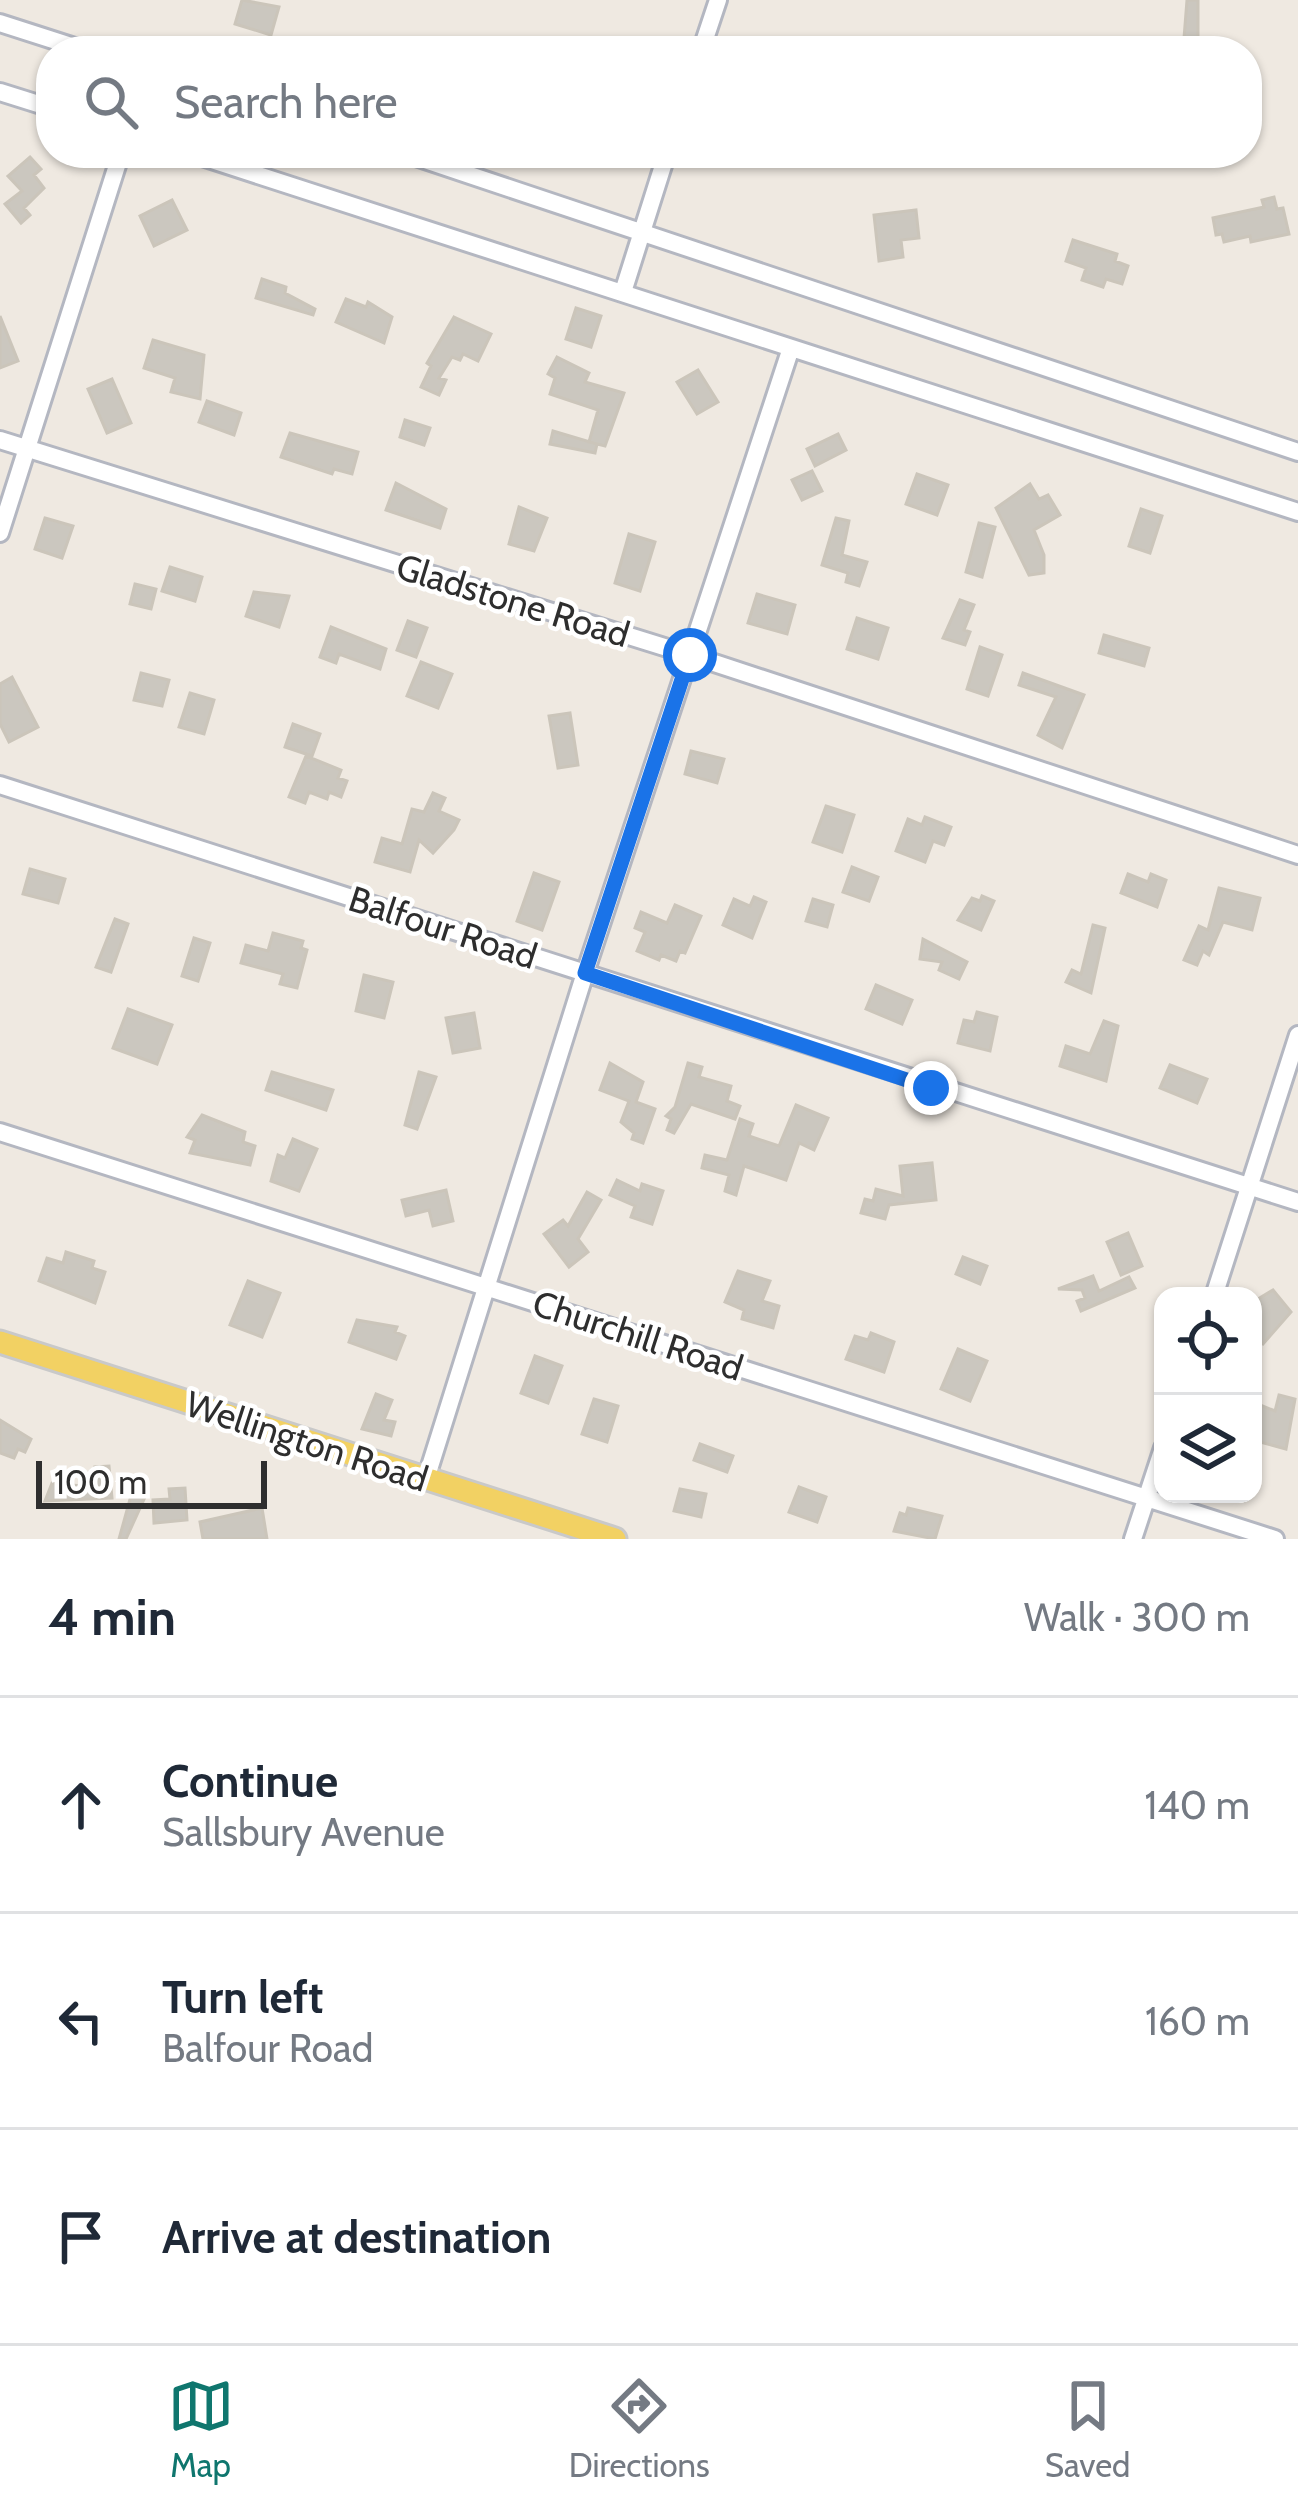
<!DOCTYPE html>
<html lang="en">
<head>
<meta charset="utf-8">
<style>
  body { margin:0; font-family:Cabin,sans-serif; background:#f6f6f7; color:#1f2937 }
  .controls { position:absolute; right:36px; bottom:36px; display:grid; overflow:hidden; border-radius:24px; box-shadow:0 3px 9px #0004 }
  .controls button { width:108px; height:108px; display:grid; place-items:center; padding:0; border:0; border-bottom:3px solid #e0e1e3; background:#fff; color:#1f2937; font:60px sans-serif }
  .scale { position:absolute; left:36px; bottom:30px; width:231px; box-sizing:border-box; padding-left:12px; border:6px solid #2e2e2e; border-top:0; font-size:33px; line-height:42px; white-space:nowrap; color:#2e2e2e; -webkit-text-stroke:9px #fff; paint-order:stroke }
  .stop { position:absolute; width:36px; height:36px; margin:-27px; border:9px solid #1a73e8; border-radius:50%; background:#fff }
  .stop.end { background:#1a73e8; border-color:#fff; box-shadow:0 3px 12px #0008 }
  .list { margin:0; padding:0; list-style:none }
  h2 { display:flex; justify-content:space-between; align-items:center; height:156px; margin:0; padding:0 48px; font-size:51px }
  h2 small { font-size:39px; font-weight:400; color:#747a83 }
  .list li { display:grid; grid-template-columns:78px 1fr auto; gap:36px; align-items:center; box-sizing:border-box; height:216px; padding:0 48px; border-top:3px solid #e0e1e3 }
  .list b { display:block; font-size:45px; white-space:nowrap }
  .list p { margin:0; font-size:39px; white-space:nowrap; color:#747a83 }
  .list em { font-size:39px; font-style:normal; color:#747a83 }
  .icon { flex:none; width:66px; height:66px; fill:none; stroke:currentColor; stroke-width:2; stroke-linecap:round; stroke-linejoin:round }
  .map { position:relative; flex:none; width:1298px; height:1539px; overflow:hidden }
  .search { position:absolute; background:#fff; box-shadow:0 3px 9px #0004; left:36px; right:36px; top:36px; height:132px; display:flex; align-items:center; gap:30px; box-sizing:border-box; padding:0 42px; border-radius:48px; color:#747a83; font-size:45px }
  .sheet { height:804px; background:#fff }
  nav { display:flex; justify-content:space-around; align-items:center; box-sizing:border-box; height:168px; border-top:3px solid #e0e1e3; background:#fff; font-size:33px; color:#747a83 }
  nav a { display:grid; justify-items:center; gap:6px }
  nav .on { color:#0f766e }
  .map>svg:first-child { display:block }
  .building { fill:#cbc7bf; stroke:#cbc5ba; stroke-width:3 }
  .lines { fill:none; stroke-linecap:round; stroke-linejoin:round }
  .minor-casing { stroke:#b4b7c1; stroke-width:22 }
  .major-casing { stroke:#c9c9c9; stroke-width:27 }
  .minor { stroke:#fff; stroke-width:16 }
  .major { stroke:#f2d163; stroke-width:21 }
  .route { stroke:#1a73e8; stroke-width:15 }
  .labels { text-anchor:middle; dominant-baseline:central; stroke-width:9; stroke-linejoin:round; paint-order:stroke }
  .street-label { font-size:36px; fill:#2e2e2e; stroke:#fff }
</style>
</head>
<body>
<div class="map">
<svg width="1298" height="1539" viewBox="0 0 1298 1539">
  <rect width="100%" height="100%" fill="#efe9e1"/>
  <path class="building" d="M242,0L279,7L271,35L235,24Z
    M1187,0H1198V39L1184,38Z
    M30,157L41,169L34,175L44,188L24,208L30,215L21,223L5,204L22,191L8,176Z
    M1274,197L1277,209L1283,208L1289,234L1251,242L1250,236L1224,242L1222,234L1216,235L1213,218L1264,207L1262,200Z
    M172,200L187,230L154,246L140,216Z
    M916,210L919,238L901,240L903,257L879,261L874,215Z
    M1073,240L1117,254L1115,261L1128,266L1122,284L1106,279L1103,287L1082,280L1086,268L1066,261Z
    M262,279L286,287L285,293L315,309L313,315L256,298Z
    M346,299L366,307L368,302L392,317L384,343L336,322Z
    M576,308L601,316L591,347L566,339Z
    M0,316L18,361L0,368Z
    M454,317L491,334L478,361L463,354L460,360L452,357L439,378L446,380L439,395L421,387L431,366L427,363Z
    M153,340L204,355L200,399L171,392L175,378L144,368Z
    M557,357L589,373L585,382L624,393L605,446L589,442L598,410L550,394L555,378L548,374Z
    M698,370L718,402L697,414L677,382Z
    M112,379L131,423L107,433L88,389Z
    M207,401L241,413L234,435L199,422Z
    M405,420L430,428L424,445L400,437Z
    M553,431L597,444L595,453L550,444Z
    M290,433L358,452L352,474L334,469L332,474L281,457Z
    M838,434L846,450L815,466L807,449Z
    M812,471L822,491L802,500L792,480Z
    M917,474L948,485L937,515L906,504Z
    M396,483L446,509L440,528L386,510Z
    M1030,484L1039,499L1048,495L1060,515L1034,530L1044,555V573L1029,575L996,508Z
    M519,507L547,518L534,551L509,544Z
    M1141,509L1162,516L1150,553L1129,546Z
    M45,518L73,526L62,558L35,549Z
    M836,518L849,521L842,555L867,562L859,586L846,582L848,573L822,565Z
    M979,523L995,527L982,577L966,572Z
    M629,534L655,542L640,591L615,583Z
    M170,567L202,577L195,601L162,591Z
    M135,584L156,589L151,609L130,604Z
    M254,592L289,596L279,627L246,616Z
    M757,594L795,605L787,634L748,623Z
    M960,600L974,605L964,630L970,632L965,645L943,638Z
    M857,618L888,628L878,659L847,649Z
    M408,621L427,628L416,657L397,650Z
    M331,627L386,649L380,669L339,654L336,663L320,657Z
    M1104,635L1149,648L1144,666L1099,653Z
    M980,647L1002,655L988,696L967,689Z
    M421,662L452,674L438,708L407,696Z
    M141,673L169,680L162,706L134,700Z
    M1023,673L1084,695L1062,748L1038,735L1056,697L1019,685Z
    M12,677L38,727L9,742L0,724V684Z
    M190,693L214,700L204,734L179,727Z
    M570,713L578,765L558,768L549,716Z
    M293,724L320,734L312,756L285,747Z
    M691,751L724,759L717,783L685,774Z
    M306,756L341,770L338,778L347,781L341,797L329,792L327,799L309,792L305,803L289,797Z
    M433,793L445,798L439,811L459,820L454,830L433,853L419,840L410,872L375,862L382,838L402,844L412,809L424,812Z
    M826,806L854,815L842,852L813,842Z
    M925,817L951,827L944,845L933,841L925,862L896,851L908,819L922,825Z
    M852,867L878,877L869,901L843,892Z
    M30,869L65,879L58,903L23,894Z
    M534,873L559,882L542,930L517,921Z
    M1128,874L1148,882L1151,874L1166,880L1157,907L1121,893Z
    M1219,888L1260,898L1252,930L1223,922L1209,955L1203,951L1197,965L1184,960L1199,926L1208,930Z
    M982,896L994,901L981,930L958,920L972,898L980,901Z
    M754,897L766,902L752,938L723,925L734,899L750,906Z
    M813,899L833,905L827,927L806,921Z
    M675,905L701,916L685,953L680,951L676,961L661,955L659,960L637,951L645,932L635,928L641,912L667,923Z
    M115,919L128,924L111,972L96,967Z
    M1093,925L1105,928L1091,993L1066,982L1072,970L1081,974Z
    M273,933L303,941L301,948L307,950L297,988L280,984L283,974L241,963L246,945L268,951Z
    M194,938L210,943L198,981L182,976Z
    M923,939L967,962L959,979L939,970L942,962L920,959Z
    M364,975L393,982L384,1018L356,1011Z
    M876,985L912,1000L902,1024L866,1009Z
    M128,1009L172,1025L157,1064L113,1048Z
    M977,1012L997,1017L990,1051L958,1043L964,1020L974,1022Z
    M474,1013L480,1048L453,1053L446,1018Z
    M1104,1021L1118,1026L1106,1081L1060,1066L1066,1046L1090,1054Z
    M610,1063L643,1082L636,1102L655,1109L643,1143L632,1139L634,1133L621,1122L629,1101L600,1090Z
    M688,1063L702,1067L699,1077L731,1086L727,1101L740,1106L735,1119L691,1104L674,1133L667,1130L671,1119L666,1116L675,1107Z
    M1170,1065L1207,1079L1197,1103L1160,1088Z
    M272,1072L333,1090L326,1110L266,1090Z
    M419,1072L436,1077L417,1129L405,1125Z
    M796,1105L828,1118L814,1150L799,1143L786,1180L744,1166L736,1195L725,1191L729,1175L702,1168L705,1155L727,1160L740,1119L753,1124L749,1136L779,1146Z
    M202,1115L245,1132L243,1142L255,1146L250,1165L190,1153L195,1140L187,1137Z
    M293,1139L317,1149L299,1191L271,1181L278,1155L285,1158Z
    M932,1163L936,1200L889,1205L885,1219L861,1213L865,1199L873,1201L876,1189L903,1196L900,1166Z
    M617,1180L640,1191L642,1184L663,1191L652,1224L631,1217L635,1206L610,1195Z
    M446,1190L453,1221L433,1226L429,1210L406,1216L402,1200Z
    M587,1192L601,1200L578,1239L588,1252L569,1267L544,1234L563,1220L568,1226Z
    M1128,1233L1142,1266L1121,1275L1107,1242Z
    M66,1252L94,1261L92,1268L105,1272L95,1303L39,1281L47,1258L63,1263Z
    M963,1257L987,1266L980,1284L956,1274Z
    M738,1271L770,1281L762,1301L779,1306L773,1328L742,1319L744,1310L725,1302Z
    M1093,1276L1099,1291L1129,1277L1135,1288L1081,1311L1077,1301L1085,1298L1082,1290L1058,1289Z
    M248,1281L280,1293L262,1337L230,1325Z
    M1273,1290L1291,1312L1263,1344L1253,1336L1258,1309L1253,1302Z
    M357,1320L397,1327L395,1332L405,1336L396,1359L349,1342Z
    M871,1333L894,1342L884,1372L846,1359L855,1336L868,1340Z
    M958,1349L987,1361L970,1401L941,1389Z
    M535,1356L562,1366L548,1403L521,1393Z
    M376,1394L392,1400L384,1420L395,1422L391,1436L362,1429Z
    M1279,1395L1295,1399L1286,1449L1253,1440V1402L1275,1411Z
    M594,1399L618,1406L607,1442L582,1434Z
    M0,1420L31,1439L25,1452L18,1449L14,1458L0,1453Z
    M700,1444L733,1456L727,1472L694,1460Z
    M109,1466L112,1498L45,1501L52,1483L82,1486V1477L96,1476L95,1467Z
    M799,1487L826,1497L817,1522L789,1512Z
    M185,1488L187,1520L154,1523L153,1500L170,1499L169,1489Z
    M680,1489L706,1494L701,1517L674,1511Z
    M132,1492L145,1497L126,1539H119Z
    M262,1508L267,1539H203L200,1522Z
    M908,1508L942,1516L935,1539L894,1531L900,1513L906,1515Z"/>
  <g class="lines">
    <defs>
      <path id="minor" d="M0,23L87,51
        M701,51L718,0
        M0,92L51,108
        M190,153L1298,512
        M404,153L1298,452
        M623,292L667,153
        M0,440L690,655L1298,855
        M0,533L121,153
        M0,785L1298,1202
        M0,1132L1275,1539
        M1214,1296L1298,1035
        M426,1479L585,973L791,348
        M1133,1539L1163,1448"/>
      <path id="major" d="M0,1342L615,1539"/>
    </defs>
    <use href="#minor" class="minor-casing"/>
    <use href="#major" class="major-casing"/>
    <use href="#minor" class="minor"/>
    <use href="#major" class="major"/>
  </g>
  <g class="lines">
    <path class="route" d="M690,655L585,973L931,1088"/>
  </g>
  <g class="labels">
    <g class="street-label">
      <text transform="translate(513 600) rotate(17)">Gladstone Road</text>
      <text transform="translate(443 927) rotate(18)">Balfour Road</text>
      <text transform="translate(638 1335) rotate(18)">Churchill Road</text>
      <text transform="translate(307 1441) rotate(18)">Wellington Road</text>
    </g>
  </g>
</svg>
<div class="controls">
<button><svg class="icon" aria-label="locate" viewBox="0 0 24 24"><circle cx="12" cy="12" r="6"/><path d="M12 2v4M12 18v4M2 12h4M18 12h4"/></svg></button>
<button><svg class="icon" aria-label="layers" viewBox="0 0 24 24"><path d="M12 4l9 5-9 5-9-5zM3 14l9 5 9-5"/></svg></button>
</div>
<div class="scale">100 m</div>
<div class="stop" style="left:690px;top:655px"></div>
<div class="stop end" style="left:931px;top:1088px"></div>
<div class="search"><svg class="icon" aria-label="search" viewBox="0 0 24 24"><circle cx="10" cy="10" r="6"/><path d="M15 15l6 6"/></svg>Search here</div>
</div>
<section class="sheet">
<h2>4 min<small>Walk · 300 m</small></h2>
<ul class="list">
<li><svg class="icon" aria-label="ahead" viewBox="0 0 24 24"><path d="M12 20V5M6 11l6-6 6 6"/></svg><div><b>Continue</b><p>Sallsbury Avenue</p></div><em>140 m</em></li>
<li><svg class="icon" aria-label="left" viewBox="0 0 24 24"><path d="M17 20v-9H6M10 6l-5 5 5 5"/></svg><div><b>Turn left</b><p>Balfour Road</p></div><em>160 m</em></li>
<li><svg class="icon" aria-label="arrive" viewBox="0 0 24 24"><path d="M6 21V4h12l-3 4 3 4H6"/></svg><div><b>Arrive at destination</b></div></li>
</ul>
</section>
<nav>
<a class="on"><svg class="icon" aria-label="map" viewBox="0 0 24 24"><path d="M3 6l6-2 6 2 6-2v14l-6 2-6-2-6 2zM9 4v14M15 6v14"/></svg>Map</a>
<a><svg class="icon" aria-label="directions" viewBox="0 0 24 24"><path d="M12 3l9 9-9 9-9-9zM9 14v-3h6M13 9l2 2-2 2"/></svg>Directions</a>
<a><svg class="icon" aria-label="saved" viewBox="0 0 24 24"><path d="M7 4h10v16l-5-4-5 4z"/></svg>Saved</a>
</nav>
</body>
</html>
